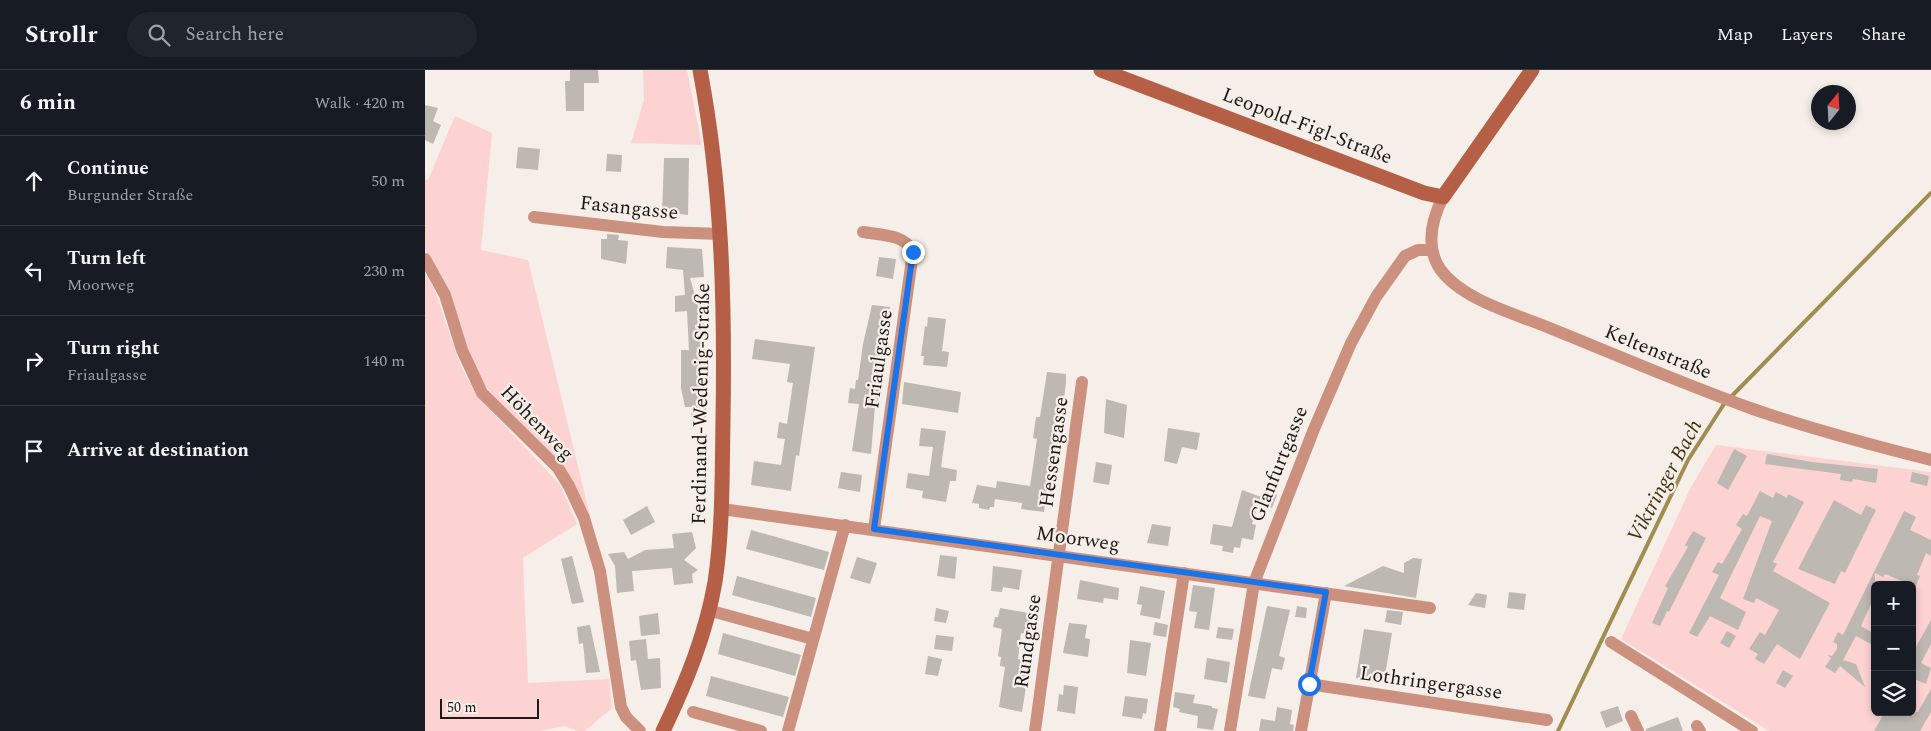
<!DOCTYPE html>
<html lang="en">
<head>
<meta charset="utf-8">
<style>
  body { margin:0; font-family:Spectral,serif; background:#20242c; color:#f1f3f6 }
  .controls { position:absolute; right:15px; bottom:15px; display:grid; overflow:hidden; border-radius:8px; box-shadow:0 2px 8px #0003 }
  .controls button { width:45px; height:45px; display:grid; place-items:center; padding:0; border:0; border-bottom:1px solid #363941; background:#171b24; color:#f1f3f6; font:25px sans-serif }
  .compass { position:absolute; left:1386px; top:15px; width:45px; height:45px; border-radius:50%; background:#171b24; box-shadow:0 2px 8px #0003; rotate:18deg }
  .scale { position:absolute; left:15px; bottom:12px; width:99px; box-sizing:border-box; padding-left:5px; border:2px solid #1b1816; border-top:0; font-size:14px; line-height:18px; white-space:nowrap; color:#1b1816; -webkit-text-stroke:4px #f6eee8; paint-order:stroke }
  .stop { position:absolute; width:15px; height:15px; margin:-11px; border:4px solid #1a73e8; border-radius:50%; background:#fff }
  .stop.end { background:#1a73e8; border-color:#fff; box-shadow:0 1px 5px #0008 }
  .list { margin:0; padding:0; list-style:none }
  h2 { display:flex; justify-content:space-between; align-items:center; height:65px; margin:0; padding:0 20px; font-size:21px }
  h2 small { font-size:16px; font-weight:400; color:#9ea1a6 }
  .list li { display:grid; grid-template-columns:32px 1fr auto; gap:15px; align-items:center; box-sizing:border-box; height:90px; padding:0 20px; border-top:1px solid #363941 }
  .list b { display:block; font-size:19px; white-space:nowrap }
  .list p { margin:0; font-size:16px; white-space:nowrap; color:#9ea1a6 }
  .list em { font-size:16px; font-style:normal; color:#9ea1a6 }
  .icon { flex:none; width:28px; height:28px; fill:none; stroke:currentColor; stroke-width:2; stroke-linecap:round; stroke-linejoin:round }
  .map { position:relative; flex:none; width:1506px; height:661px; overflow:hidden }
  header { display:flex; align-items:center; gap:30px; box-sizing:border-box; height:70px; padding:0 25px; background:#171b24; border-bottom:1px solid #363941 }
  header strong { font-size:24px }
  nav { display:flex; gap:28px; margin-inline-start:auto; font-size:18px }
  .search { width:350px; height:45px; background:#20242c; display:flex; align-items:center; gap:12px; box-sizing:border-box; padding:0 18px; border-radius:28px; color:#9ea1a6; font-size:19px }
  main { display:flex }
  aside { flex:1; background:#171b24 }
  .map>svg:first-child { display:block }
  .green { fill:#fdd2d2; fill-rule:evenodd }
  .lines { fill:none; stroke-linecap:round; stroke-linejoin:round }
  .stream { stroke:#9f8e4f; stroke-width:4 }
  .building { fill:#bdb8b1 }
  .street { stroke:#cc917e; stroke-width:12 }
  .secondary { stroke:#b56046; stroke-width:15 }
  .route { stroke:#1a73e8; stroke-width:6 }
  .labels { text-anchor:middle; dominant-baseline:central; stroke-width:4.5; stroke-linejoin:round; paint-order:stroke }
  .street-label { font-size:20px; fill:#1b1816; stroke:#f6eee8 }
  .water-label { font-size:21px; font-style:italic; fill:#3e340d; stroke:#f6eee8 }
</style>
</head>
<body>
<header>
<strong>Strollr</strong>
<div class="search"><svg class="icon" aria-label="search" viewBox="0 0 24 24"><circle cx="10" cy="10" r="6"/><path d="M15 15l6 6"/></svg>Search here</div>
<nav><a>Map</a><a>Layers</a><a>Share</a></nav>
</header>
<main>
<aside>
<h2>6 min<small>Walk · 420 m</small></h2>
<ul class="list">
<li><svg class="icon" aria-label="ahead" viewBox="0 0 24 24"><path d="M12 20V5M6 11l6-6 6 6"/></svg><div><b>Continue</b><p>Burgunder Straße</p></div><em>50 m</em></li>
<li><svg class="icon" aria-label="left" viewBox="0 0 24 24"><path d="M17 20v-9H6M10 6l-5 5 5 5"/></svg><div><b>Turn left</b><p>Moorweg</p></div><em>230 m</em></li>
<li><svg class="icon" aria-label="right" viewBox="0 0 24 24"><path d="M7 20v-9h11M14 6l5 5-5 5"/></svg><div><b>Turn right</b><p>Friaulgasse</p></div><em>140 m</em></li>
<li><svg class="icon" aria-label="arrive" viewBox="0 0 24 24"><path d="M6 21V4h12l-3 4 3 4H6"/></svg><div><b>Arrive at destination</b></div></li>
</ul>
</aside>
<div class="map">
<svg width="1506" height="661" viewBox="0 0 1506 661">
  <rect width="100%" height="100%" fill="#f6eee8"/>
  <path class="green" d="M218,0H262L277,75L206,73L219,30Z
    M30,46L67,63L56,180L103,190L168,458L145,407L82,343L55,309L5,186L0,181V109L3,110Z
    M0,203L10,221L36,297L52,326L135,415L152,454L98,488L103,613L184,609L187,638L160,661H152L140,656L114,661H0Z
    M1291,375L1506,402V661H1344L1196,569L1266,417ZM1450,515H1487V642H1450Z"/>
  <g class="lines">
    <path class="stream" d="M1133,661L1263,390L1299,334L1506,123"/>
  </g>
  <path class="building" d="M145,0H173L174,13H159V41H141L140,11H145Z
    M0,35L13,38L8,51L16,55L8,74L0,70Z
    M93,77L115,79L113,100L91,98Z
    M182,84L197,85L196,102L181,101Z
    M239,88H264L263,145L248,143V146L237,145Z
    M182,164L194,165L193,170L203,171L201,194L176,189V169H182Z
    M242,177L277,179L279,207L265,208L276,246H278L280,280H282L281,347L274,350L266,347L267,337H260L256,318V280H264L262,241L250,242V226L260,225L258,200L241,198Z
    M454,187L471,189L468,209L451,206Z
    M447,235L465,237L452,336H450L446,384L427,381L434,334L423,333L425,318L430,319L431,310H433L438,274Z
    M503,247L521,249L517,281L524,282L522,297L498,295L499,286H496L500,256L502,257Z
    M330,269L390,277L374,386L371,385L366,421L326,415L329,391L356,395L360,369L352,368L354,352L362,354L368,313L362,312L365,294L327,289Z
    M622,302L641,304V312L638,337L633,336L629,379L619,442L596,439L597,433L570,429L569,437H565L564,440L554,438V434L547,433L552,415L571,418L572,411L605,416L612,369L608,368L611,347H615Z
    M479,312L536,322L533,343L477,334Z
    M681,329L702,335L699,368L679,363Z
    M496,358L521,361L516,397L532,400L531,411H525L521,432L497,428L498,421L481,418L483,403L504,406L508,377L494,376Z
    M743,358L775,363L772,380L757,377L752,394L739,391Z
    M1309,379L1322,386L1303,420L1292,413Z
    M1342,384L1387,392L1453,399L1451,413L1428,409L1427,412L1415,410L1416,404L1340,394Z
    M671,392L687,395L684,415L668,412Z
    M416,402L437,405L435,422L413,418Z
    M1487,402L1504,406L1502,416L1485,412Z
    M817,420L836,427L827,454L831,455L828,470L817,468L815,478L809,477L808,483L797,481L798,476L785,474L788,454L807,457Z
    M841,421L852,425L847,438L837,434Z
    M1335,421L1348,428L1351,422L1362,428L1363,424L1379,432L1348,492L1352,494L1348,501L1405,533L1375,589L1352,574L1339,594L1330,589L1333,584L1324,579L1335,562L1340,565L1354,540L1331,528L1329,533L1318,529L1347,451L1335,446L1295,528L1321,542L1313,560L1285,546L1272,567L1264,563L1294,505L1287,502L1293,492L1297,494L1317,459L1311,455L1318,444L1322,446Z
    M1409,430L1436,445L1441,435L1451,440L1420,503L1416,501L1410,514L1373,499Z
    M222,436L230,452L206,465L198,450Z
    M1479,441L1491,447L1485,460L1506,470V486L1501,483L1492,505L1495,506L1490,518L1487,515L1460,504L1458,507L1450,503V525L1436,556L1450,564V576L1431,566L1418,590L1431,594L1440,617L1415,596L1410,603L1400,597L1406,588L1402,585L1407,586L1412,579V574L1408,572L1413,562L1418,565Z
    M727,454L746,457L743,476L722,473Z
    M326,460L404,482L399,500L321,479Z
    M1268,461L1281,468L1244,542L1242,541L1235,556L1227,553L1243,518L1240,516L1263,477L1260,475Z
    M267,462L271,478L259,490L273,500L267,504L268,513L249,515L247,498L207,501L209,521L192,523L190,496L183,484L199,482L203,489L220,480L249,478L247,464Z
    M515,485L532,487L530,509L512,506Z
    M147,486L159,532L147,534L136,489Z
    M432,487L452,493L445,514L425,508Z
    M988,488L997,489L991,528L919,516L958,496L979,503V493Z
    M568,496L597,500L594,520L578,517L577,522L566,521Z
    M312,506L391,528L386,547L307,525Z
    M655,510L694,518L693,530L679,528L678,533L652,529Z
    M768,515L790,518L784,560L769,558L772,542L764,541Z
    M715,516L740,521L735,549L715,545L717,535L712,534Z
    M1084,522L1101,524L1099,540L1082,538Z
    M1051,523L1062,525L1060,538L1043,535Z
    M842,536L865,540L854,586L860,588L857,600L847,598L840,629L823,626Z
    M872,536L882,538L881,548L870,547Z
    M511,538L524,541L521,553L509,551Z
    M575,538L614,545L610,565L596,563L593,589L605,591L597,642L574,637L580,597L575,596L576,587L573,586L577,559L568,557L570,547H573Z
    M962,540L978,542L976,555L960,552Z
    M233,543L235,564L216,566L214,546Z
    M1506,550V574L1496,593L1506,598L1501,614L1487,608V584Z
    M730,552L743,555L741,567L728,565Z
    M644,553L662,555L660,568L665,569L663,587L638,583Z
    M165,555L175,602L161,603L158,573L154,574L152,557Z
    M793,557L809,559L807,570L791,568Z
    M939,559L967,563L959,612L931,608Z
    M1302,561L1311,566L1304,578L1295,573Z
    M298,563L376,585L370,606L293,584Z
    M511,565L529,567L527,581L509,579Z
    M221,569L223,589L235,588L236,618L216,620L211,590L206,591L204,571Z
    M705,570L726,573L721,606L702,603Z
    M503,586L517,589L513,606L500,604Z
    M782,588L805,592L802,613L779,609Z
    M1358,600L1368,606L1360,618L1351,613Z
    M286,606L364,627L358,647L281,626Z
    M639,615L653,617L650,644L632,641L634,624L638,625Z
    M1506,619V642L1495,661H1449L1460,642H1493Z
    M750,622L770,625L768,633L787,636V638L793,639L788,660L772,658L773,646L754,642L755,639L748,637Z
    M700,626L723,629L721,644L718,643L717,649L697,646Z
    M1193,636L1198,651L1181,658L1175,642Z
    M852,637L867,640L865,654L869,655L868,661H834L836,649L850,651Z
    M1253,647L1258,661H1221V659Z"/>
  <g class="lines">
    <path class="street" d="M1018,127C1007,149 1000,176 1015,199C1038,231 1092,244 1127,259C1194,286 1260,315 1328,339C1386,359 1446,375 1506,390
      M109,147L238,162L296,164
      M438,162C455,165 480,164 488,182L449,459
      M0,189L20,225L37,280L57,323L133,398L144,416L159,448L175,501L196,637L201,647L215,661
      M297,439L1005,538
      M283,540L388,569
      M1186,572L1327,661
      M884,614L1122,650
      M268,642L336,661
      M1206,646L1213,661
      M1272,656L1275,661
      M363,661L420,455
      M610,661L657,312
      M735,661L759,503
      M805,661L829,513L889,359L926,273L951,227L980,186L993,180H1007
      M876,661L901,523"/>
    <path class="secondary" d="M676,0L999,123L1018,127L1107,0
      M238,661C261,613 281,564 290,512C298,458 297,403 298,350C300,232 297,116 275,0"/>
  </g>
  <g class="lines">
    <path class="route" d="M488,182L449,459L901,522L884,614"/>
  </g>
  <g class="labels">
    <g class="street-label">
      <text transform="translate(882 56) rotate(21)">Leopold-Figl-Straße</text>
      <text transform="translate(204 138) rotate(6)">Fasangasse</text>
      <text transform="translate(1233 282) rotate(22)">Keltenstraße</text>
      <text transform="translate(454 289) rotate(-82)">Friaulgasse</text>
      <text transform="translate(276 334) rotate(-89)">Ferdinand-Wedenig-Straße</text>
      <text transform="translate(112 353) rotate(46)">Höhenweg</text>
      <text transform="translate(629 382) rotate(-82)">Hessengasse</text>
      <text transform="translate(854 394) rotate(-68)">Glanfurtgasse</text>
      <text transform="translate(653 469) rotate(8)">Moorweg</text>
      <text transform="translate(603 571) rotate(-82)">Rundgasse</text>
      <text transform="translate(1006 613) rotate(8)">Lothringergasse</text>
    </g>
    <g class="water-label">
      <text transform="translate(1240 411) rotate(-62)">Viktringer Bach</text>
    </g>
  </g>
</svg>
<div class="controls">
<button>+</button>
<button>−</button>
<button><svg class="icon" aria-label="layers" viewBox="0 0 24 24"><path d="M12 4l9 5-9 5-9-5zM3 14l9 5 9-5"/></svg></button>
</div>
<svg class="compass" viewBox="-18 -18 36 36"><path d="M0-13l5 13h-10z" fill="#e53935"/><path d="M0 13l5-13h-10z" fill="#9ea1a6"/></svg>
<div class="scale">50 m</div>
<div class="stop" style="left:884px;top:614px"></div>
<div class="stop end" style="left:488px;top:182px"></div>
</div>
</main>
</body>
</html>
